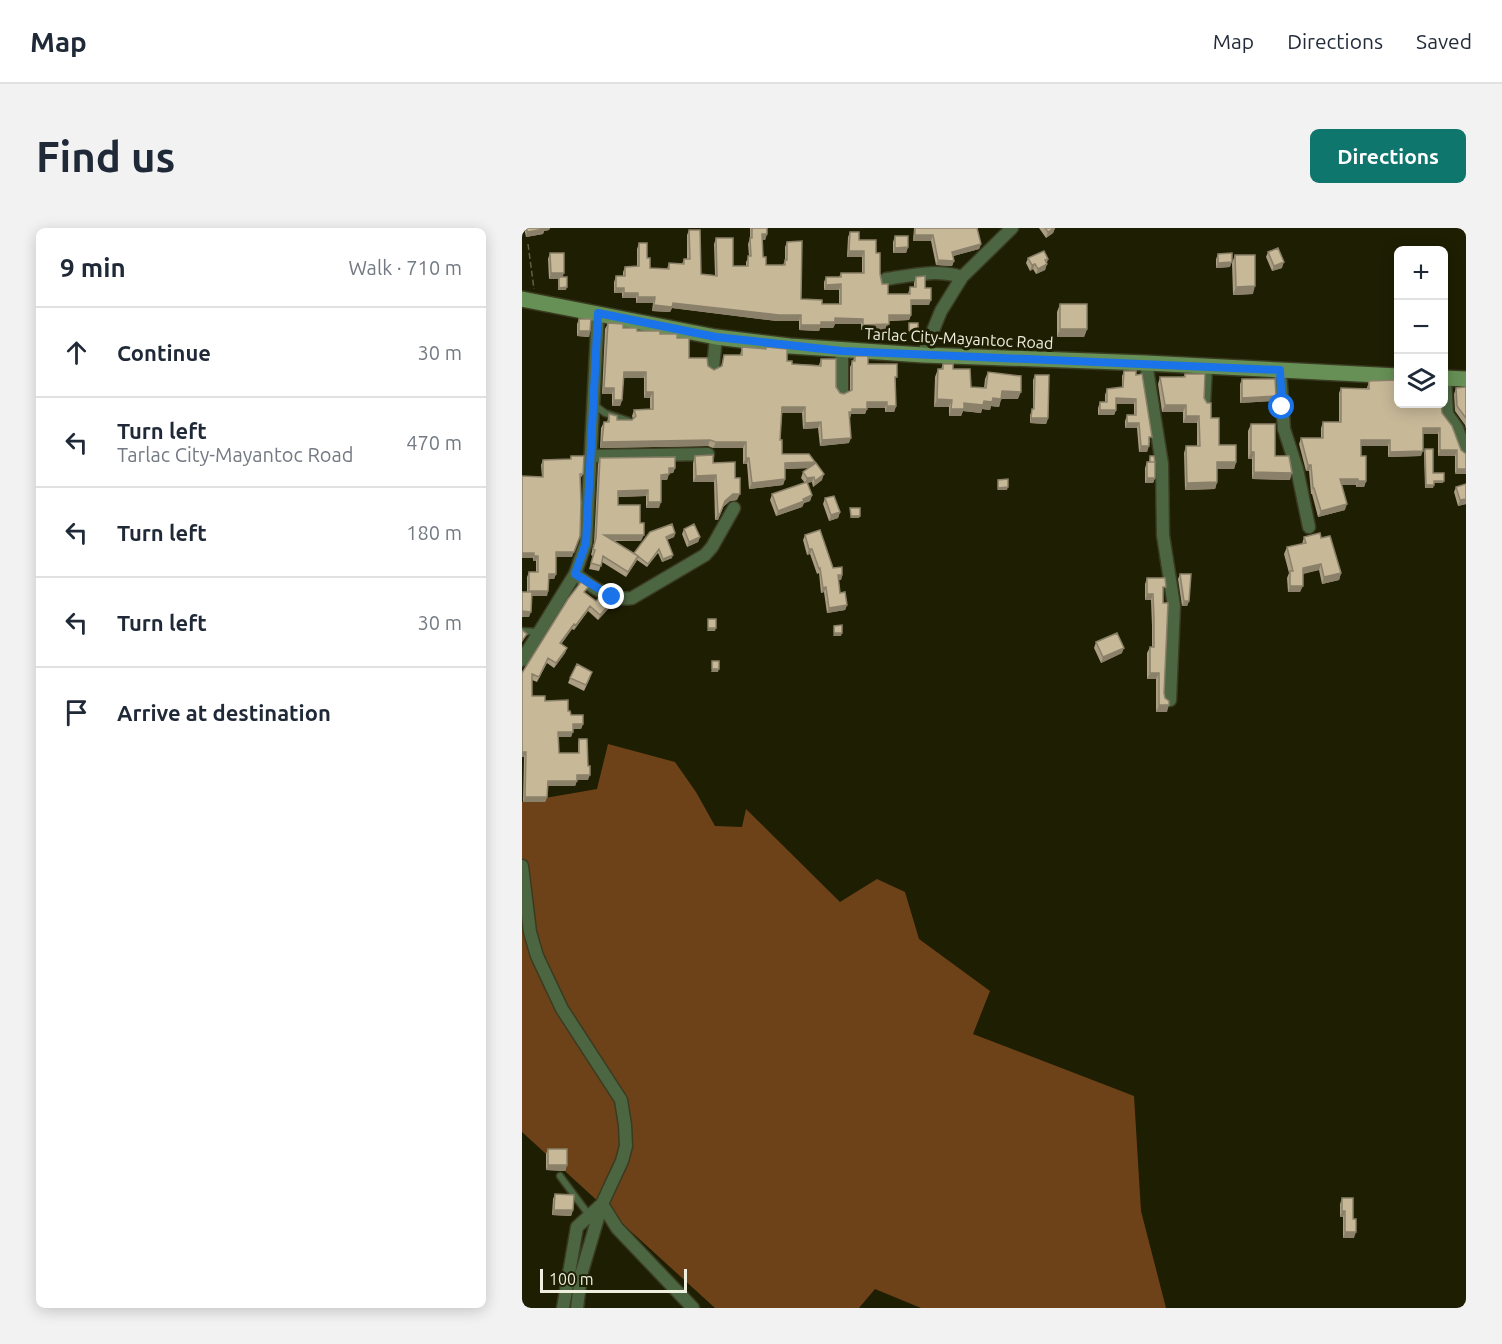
<!DOCTYPE html>
<html lang="en">
<head>
<meta charset="utf-8">
<style>
  body { margin:0; font-family:Ubuntu,sans-serif; background:#f2f2f3; color:#1f2937 }
  .controls { position:absolute; right:18px; top:18px; display:grid; overflow:hidden; border-radius:9px; box-shadow:0 3px 15px #0003 }
  .controls button { width:54px; height:54px; display:grid; place-items:center; padding:0; border:0; border-bottom:2px solid #e0e1e3; background:#fff; color:#1f2937; font:30px sans-serif }
  .scale { position:absolute; left:18px; bottom:15px; width:147px; box-sizing:border-box; padding-left:6px; border:3px solid #eeefde; border-top:0; font-size:16px; line-height:21px; white-space:nowrap; color:#eeefde; -webkit-text-stroke:4px #1d1e02; paint-order:stroke }
  .stop { position:absolute; width:18px; height:18px; margin:-14px; border:4px solid #1a73e8; border-radius:50%; background:#fff }
  .stop.end { background:#1a73e8; border-color:#fff; box-shadow:0 2px 6px #0008 }
  .list { margin:0; padding:0; list-style:none }
  h2 { display:flex; justify-content:space-between; align-items:center; height:78px; margin:0; padding:0 24px; font-size:26px }
  h2 small { font-size:20px; font-weight:400; color:#747a83 }
  .list li { display:grid; grid-template-columns:39px 1fr auto; gap:18px; align-items:center; box-sizing:border-box; height:90px; padding:0 24px; border-top:2px solid #e0e1e3 }
  .list b { display:block; font-size:22px; white-space:nowrap }
  .list p { margin:0; font-size:20px; white-space:nowrap; color:#747a83 }
  .list em { font-size:20px; font-style:normal; color:#747a83 }
  .icon { flex:none; width:33px; height:33px; fill:none; stroke:currentColor; stroke-width:2; stroke-linecap:round; stroke-linejoin:round }
  .map { position:relative; flex:none; width:944px; height:1080px; overflow:hidden; border-radius:9px }
  header { display:flex; align-items:center; gap:36px; box-sizing:border-box; height:84px; padding:0 30px; background:#fff; border-bottom:2px solid #e0e1e3 }
  header strong { font-size:28px }
  nav { display:flex; gap:33px; margin-inline-start:auto; font-size:21px }
  .intro { display:flex; align-items:center; justify-content:space-between; box-sizing:border-box; height:144px; padding:0 36px }
  h1 { margin:0; font-size:42px }
  .button { padding:15px 27px; border-radius:9px; background:#0f766e; color:#fff; font-size:21px; font-weight:700 }
  main { display:flex; gap:36px; padding:0 36px }
  aside { flex:1; background:#fff; border-radius:9px; box-shadow:0 3px 15px #0003 }
  .map>svg:first-child { display:block }
  .forest { fill:#6e4219 }
  .lines { fill:none; stroke-linecap:round; stroke-linejoin:round }
  .lane-casing { stroke:#3a3b21; stroke-width:9 }
  .street-casing { stroke:#3a3b21; stroke-width:15 }
  .secondary-casing { stroke:#3a3b21; stroke-width:18 }
  .path { stroke:#5f6047; stroke-width:1.5; stroke-dasharray:6 3; stroke-linecap:butt }
  .lane { stroke:#4c6642; stroke-width:6 }
  .street { stroke:#4c6642; stroke-width:12 }
  .secondary { stroke:#669055; stroke-width:15 }
  .wall { fill:#ab9e83 }
  .shaded-wall { fill:#8b816a }
  .building { fill:#c7b898; stroke:#8b816a; stroke-width:1.5 }
  .route { stroke:#1a73e8; stroke-width:8 }
  .labels { text-anchor:middle; dominant-baseline:central; stroke-width:6; stroke-linejoin:round; paint-order:stroke }
  .street-label { font-size:16px; fill:#eeefde; stroke:#1d1e02 }
</style>
</head>
<body>
<header>
<strong>Map</strong>
<nav><a>Map</a><a>Directions</a><a>Saved</a></nav>
</header>
<div class="intro"><h1>Find us</h1><a class="button">Directions</a></div>
<main>
<aside>
<h2>9 min<small>Walk · 710 m</small></h2>
<ul class="list">
<li><svg class="icon" aria-label="ahead" viewBox="0 0 24 24"><path d="M12 20V5M6 11l6-6 6 6"/></svg><div><b>Continue</b></div><em>30 m</em></li>
<li><svg class="icon" aria-label="left" viewBox="0 0 24 24"><path d="M17 20v-9H6M10 6l-5 5 5 5"/></svg><div><b>Turn left</b><p>Tarlac City-Mayantoc Road</p></div><em>470 m</em></li>
<li><svg class="icon" aria-label="left" viewBox="0 0 24 24"><path d="M17 20v-9H6M10 6l-5 5 5 5"/></svg><div><b>Turn left</b></div><em>180 m</em></li>
<li><svg class="icon" aria-label="left" viewBox="0 0 24 24"><path d="M17 20v-9H6M10 6l-5 5 5 5"/></svg><div><b>Turn left</b></div><em>30 m</em></li>
<li><svg class="icon" aria-label="arrive" viewBox="0 0 24 24"><path d="M6 21V4h12l-3 4 3 4H6"/></svg><div><b>Arrive at destination</b></div></li>
</ul>
</aside>
<div class="map">
<svg width="944" height="1080" viewBox="0 0 944 1080">
  <rect width="100%" height="100%" fill="#1d1e02"/>
  <path class="forest" d="M86,516L153,534L174,564L193,598L220,599L224,581L318,674L355,651L383,664L397,711L468,763L451,806L612,868L619,983L644,1080H399L353,1061L337,1080H193L0,904V574L75,561Z"/>
  <g class="lines">
    <defs>
      <path id="lane" d="M71,176L83,185L107,193
        M685,177L687,139
        M0,403L16,404
        M38,948L67,987"/>
      <path id="street" d="M364,51C391,47 414,41 440,49
        M401,127L419,83L440,49L490,0
        M624,135L640,236L641,307L652,378L648,472
        M191,140L194,109
        M758,142L762,201L775,241L787,299
        M923,150L925,186L935,200L944,224
        M320,164V123
        M69,228L186,226
        M53,346C70,358 88,374 110,370L183,327L190,319L212,280
        M0,432L53,346L64,315L76,85
        M0,638L8,704L15,728L40,781L99,872L103,897L104,918L100,933L80,976L55,999L41,1080
        M55,1080L59,1047L80,976L95,1000L171,1080"/>
      <path id="secondary" d="M0,71L194,109L268,118L401,127L624,135L876,148
        M922,150L944,151"/>
    </defs>
    <use href="#lane" class="lane-casing"/>
    <use href="#street" class="street-casing"/>
    <use href="#secondary" class="secondary-casing"/>
    <path class="path" d="M6,16L12,61"/>
    <use href="#lane" class="lane"/>
    <use href="#street" class="street"/>
    <use href="#secondary" class="secondary"/>
  </g>
  <path class="wall" d="M2,0H28L27,2L22,3L21,6L4,9Z
    M228,0H245V6L243,12H241V29L244,37H261L263,32V19L265,14L279,71L300,76H317V62H302V54L304,49H317L319,45H340V29H325L326,9L328,4L354,25L360,56L366,66H386L388,59H392V55L394,49L403,60L407,77H389V87L387,92L367,93L365,102H339V96H313L311,100H298L297,103L277,102V93H255L150,80L148,84L130,83L131,75H114V70H100V65H92V54L94,48H101V44L103,39L115,38V21L117,15L125,30L128,40L145,41L147,35L160,36L162,31H165V7L167,2L179,46L193,47L192,16L194,10L211,38H224V34L227,28L226,16L228,10Z
    M392,0H455L459,16L457,21L431,28L432,33L430,38L414,37L409,13H391Z
    M517,0H533L531,5L524,10Z
    M373,8L386,19L384,25H371V14Z
    M746,24L760,40L750,43L744,29Z
    M28,25L41,49L44,62H36V51H27L26,31Z
    M696,26L708,39L694,40V31Z
    M713,27L731,66L711,67L710,35Z
    M506,30L526,31L523,42L514,46L511,41L508,43L504,35Z
    M538,76L565,101L562,109H535V84Z
    M57,91L68,103L67,109L55,108V96Z
    M86,95L115,103L138,106L155,110L167,130L186,138L192,142L199,139L202,127H218L220,119L244,121V119L270,136L297,137L299,131L318,165L322,166L328,163V139L333,128L346,136L374,154V178L372,184H363V180H345L343,186H329L328,190L327,215L298,218L296,200L281,201L280,185H260L258,212L260,226L293,236L300,252L291,259L290,254L285,255L290,267L288,273L282,275L280,279L254,288L248,272L250,266L283,255L279,250L281,244L287,240L263,241V251L261,257L227,261L225,236H221V220H191L186,218L78,220L79,200L82,194H85L87,186L95,192H110L111,191L110,188L112,182L128,181V170H122V150H101L100,172L98,178H90V166H80L83,101Z
    M421,136L431,141L449,159L462,160L463,151L466,144L496,171H479L477,179L469,178L468,182L460,181L459,185L441,183L439,188H427V179H412L413,149L416,141H419Z
    M602,143L614,147L628,215H627L625,224H617L615,200H603V193L605,187H612V176H594V182L592,187H576V180L578,174H583V167L585,161L600,159V148Z
    M663,146L682,170L689,190L697,217L714,234L712,241H695V254L693,261L663,262L662,225L664,218H675V195H661V184H640L636,156L638,149H661Z
    M513,147L526,190L524,196L508,195V187L511,181V152Z
    M720,151L752,173L718,175V156Z
    M847,153L886,179H904V176H919L920,185L939,222L944,226L933,246V228H916V206H901L899,228L866,229V218H839V228L844,253L842,259H834V257H820L823,282L796,289L790,266H789L787,243H784L777,216L779,210H799V200L801,194H817V165L819,160H845Z
    M944,159V201L943,197L933,183L932,166L934,160Z
    M729,196L753,228L768,252L730,251V231H726V203Z
    M903,221L911,245L921,255H912L911,260H903L902,224Z
    M49,228L61,246L58,251L50,329H34V346L32,351H27L25,368H10L7,389L5,364V349L7,344H14V333H11V330H0L20,249L19,237L21,232L48,231Z
    M173,228L191,235L213,250L215,272L208,273L201,279L196,292H193L192,254H171V235Z
    M628,228L633,250L631,255H623V240L625,234H627Z
    M78,230L153,240L151,245H147L145,252H139L137,280H124V268L96,269V277L118,295L119,313H92L112,325L153,305L152,309L145,312L150,330L140,334L136,325L125,339L115,332L104,349L80,334L77,343L67,341L71,328L69,327L72,315L76,236Z
    M944,256V276L936,278L932,264L934,259Z
    M303,270L318,284L316,290L307,293L301,276Z
    M162,301L178,309L176,314L165,319L160,306Z
    M283,307L311,340L320,347L319,352H316L318,365L325,377L323,382L305,385L302,364L299,365L297,345L295,346L288,326L285,327L281,312Z
    M782,309L799,310L819,345L817,352L800,356L797,342L781,346L778,364H766L765,350L767,345L762,326L765,319L780,316Z
    M658,346L667,373L665,378H660L656,351Z
    M625,350L641,365L642,465L645,484H634V451H625V425L628,419H630V398L629,372H623V356Z
    M63,365L74,373L87,380L76,392L66,383L52,402L50,401L39,416L45,420L43,425L32,440L25,435L15,454L10,452V468L46,483L49,487L61,496L59,501H51L49,509H36L37,525H56V516L57,511L66,552H55L53,558H26L25,569L23,574H1L2,529H0V445Z
    M574,414L600,425L579,435L572,420Z
    M48,450H68L62,463L46,455Z
    M26,921L45,937L43,943L24,942V926Z
    M33,966L51,982L49,988L30,987L31,971Z
    M820,970L832,1010H821V989H818V976Z"/>
  <path class="shaded-wall" d="M21,0H28L27,2L22,3L21,6L4,9L5,4Z
    M533,0L531,5L524,10L526,4Z
    M240,6H245L243,12H238Z
    M393,7H411L409,13H391Z
    M459,16L457,21L428,29L430,24Z
    M386,19L384,25H371L373,20Z
    M327,23H342L340,29H325Z
    M416,32L432,33L430,38L414,37Z
    M710,34L708,39L694,40L696,35Z
    M762,34L760,40L750,43L752,38Z
    M513,36L511,41L508,43L510,37Z
    M525,36L523,42L514,46L516,41Z
    M29,45H42L40,51H27Z
    M319,56L317,62H302L304,57Z
    M733,58L731,66L711,67L714,59Z
    M45,59L44,62H36L37,60Z
    M94,60H102L100,65H92Z
    M102,65H116L114,70H100Z
    M116,69H133L131,75H114Z
    M389,72H409L407,77H387Z
    M151,75L279,87L277,93H255L150,80L148,84L130,83L132,77Z
    M367,87H389L387,92L365,93Z
    M313,90L341,91L339,96H313L311,100H298L297,103L277,102L279,97L299,94Z
    M367,96L365,102H339L341,97Z
    M538,101H565L562,109H535Z
    M57,103H68L67,109L55,108Z
    M387,103H396L395,105L386,106Z
    M102,144H124L122,150H99Z
    M82,160H92L90,166H80Z
    M480,163L499,164L496,171H478Z
    M124,164H131L128,170H122Z
    M754,168L752,173L718,175L720,170Z
    M471,170L479,171L477,179L469,178L468,182L460,181L459,185L441,183L439,188H427L429,181L442,175L462,173Z
    M594,170L614,171L612,176H592Z
    M415,171L430,172L427,179H412Z
    M92,172H100L98,178H90Z
    M345,174H365L363,180H343Z
    M643,177H664L661,184H640Z
    M365,178H374L372,184H363Z
    M260,179H283L280,185H258Z
    M330,181H345L343,186H329L328,190L327,184Z
    M578,182H594L592,187H576Z
    M664,188H677L675,195H661Z
    M509,190H526L524,196L508,195Z
    M299,194L296,200L281,201L283,195Z
    M605,195H617L615,200H603Z
    M901,200H918L916,206H899Z
    M329,210L327,215L298,218L300,212Z
    M188,212L186,218L78,220L80,214Z
    M839,212H868L866,218H836Z
    M194,214H224L221,220H191Z
    M619,218H627L625,224H617Z
    M918,222H935L933,228H916Z
    M901,223L899,228L866,229L868,224Z
    M729,224H732L730,231H726Z
    M224,230H227L225,236H221Z
    M293,234L291,240L260,241L263,235Z
    M695,234H714L712,241H692Z
    M786,237H789L787,243H784Z
    M147,240H153L151,245L145,246Z
    M935,241H944V246H933Z
    M732,244L770,245L768,252L730,251Z
    M147,246L145,252H136L139,247Z
    M302,246L300,252L291,259L293,253Z
    M194,247L192,254H171L174,248Z
    M292,249L290,254L283,255L285,250Z
    M625,250H633L631,255H623Z
    M263,251L261,257L227,261L230,255Z
    M818,251H836L834,257H816Z
    M836,253H844L842,259H834Z
    M912,253H922L921,255H911Z
    M695,254L693,261L663,262L665,255Z
    M904,257H912L911,260H903Z
    M486,259L485,262H475L476,260Z
    M126,262L124,268L94,269L96,263Z
    M211,266H218L215,272L208,273L201,279L196,292H193L196,286L203,273Z
    M290,267L288,273L282,275L280,279L254,288L256,283Z
    M944,271V276L936,278L938,272Z
    M126,274H139L137,280H124Z
    M825,276L823,282L796,289L799,283Z
    M318,284L316,290L307,293L309,287Z
    M329,288H338L337,290H328Z
    M153,305L152,309L142,313L144,309Z
    M82,307H122L119,313L80,312Z
    M178,309L176,314L165,319L167,314Z
    M287,321H290L288,326L285,327Z
    M34,324H52L50,329H32Z
    M0,325H12L11,330H0Z
    M151,327L150,330L140,334L141,331Z
    M12,328H16L14,333H11Z
    M116,328L114,334L104,349L106,344Z
    M799,336L797,342L778,346L781,340Z
    M819,345L817,352L800,356L802,349Z
    M27,346H34L32,351H25Z
    M316,347H320L319,352H314Z
    M768,358H781L778,364H766Z
    M304,359L302,364L299,365L301,360Z
    M7,363H26L25,368H5Z
    M625,366H631L629,372H623Z
    M662,373H667L665,378H660Z
    M89,375L87,380L76,392L78,387Z
    M325,377L323,382L305,385L307,380Z
    M68,378L66,383L52,402L54,397Z
    M0,383L9,384L7,389H0Z
    M52,396L50,401L36,421L38,415Z
    M186,400H194L193,403H185Z
    M312,405H320L319,408H311Z
    M45,420L43,425L32,440L34,435Z
    M602,420L600,425L579,435L581,429Z
    M190,441H197L196,444H189Z
    M628,445H637L634,451H625Z
    M637,477H647L645,484H634Z
    M51,496H61L59,501H49Z
    M36,504H51L49,509H34Z
    M0,524H4L2,529H0Z
    M55,547H68L66,552H53Z
    M26,553H55L53,558H24Z
    M3,569H25L23,574H1Z
    M26,937H45L43,943L24,942Z
    M32,982H51L49,988L30,987Z
    M820,983H823L821,989H818Z
    M823,1004H834L832,1010H821Z"/>
  <path class="building" d="M5,0H22V1L5,4Z
    M230,0H245V6H240L241,29H244V37H263V32H265V14L280,13L279,71L300,72V76H319V56L304,57V49H319V45H342V23H327L328,4H337V12H354V25H358V46L360,56H366V66H388V59H394V49L403,48V60H409V72H389V87H367V96L341,97V91L313,90V94H299V97H279V87H257L151,75L150,79L132,77L133,69H116V65H102V60H94V48H103V39L117,38V15H125V30H128V40L147,41V35L162,36V31H168L167,2H178L179,46L195,48L194,10H211V38H226V28H229L228,10H230Z
    M393,0H455L459,16L430,24L432,33L416,32L411,7H393Z
    M523,0H532L526,4Z
    M373,8H386V19L373,20Z
    M756,20L762,34L752,38L746,24Z
    M522,23L526,31L523,32L525,36L516,41L513,36L510,37L506,30Z
    M28,25H42V45H29Z
    M710,25V34L696,35V26Z
    M713,27H733V58L714,59Z
    M37,49H45V59L37,60Z
    M538,76H565V101H538Z
    M57,91H69L68,103H57Z
    M86,95L101,96V100H115V103H138V106H155V110H167V130H185L186,138L192,142L200,138L202,127H220V119L244,121V119L265,121V133H270V136L299,138V131H314V159L318,165L322,166L330,162V133H333V128H346V136H375V149H373L374,178H365V174H345V181H330V184H327L329,210L300,212L299,194L283,195V179H260L258,212H260V226H287L293,234L263,235V251L230,255L227,230H224V214H194L188,212L80,214L82,194H87V186L95,188V192H110L114,188L112,182L131,181V164H124V144H102L100,172H92V160H82Z
    M387,95H396V103H387Z
    M421,136H431V141H448L449,159L464,160L466,144L499,148V164L480,163L479,171L471,170L470,174L462,173L461,177L442,175V181H429L430,172L415,171L416,141H421Z
    M602,143H614V147L620,146L630,209H627V218H619L617,195H605V187H614V171L594,170V182H578V174H585V161L601,159Z
    M663,146H683L682,170L685,175H689V190H697V217H714V234H695V254L665,255L664,218H678L677,188H664V177H643L638,149H663Z
    M513,147H527L526,190H509L510,181H512Z
    M720,151H753L754,168L720,170Z
    M876,152V176H886V179H906V176H919L920,185L930,198L939,222L944,226V241H935V222H918V200H901V223L868,224V212H839V228H844V253H836V251H818L825,276L799,283L792,260H791L789,237H786L779,210H801V194H819V160L847,161V153Z
    M944,159V190L935,178L934,160Z
    M729,196H753V228H767L770,245L732,244V224H729Z
    M903,221H911V245H922V253H912V257H904Z
    M191,227V235L213,234V250H218V266H211L203,273L198,286H196L194,247L174,248L173,228Z
    M49,228H62L61,246H58L59,275L58,308L52,324H34V346H27L26,363H7V344H16V328H12V325H0V248L21,249V232L49,231Z
    M628,228H632L633,234H628Z
    M153,229V240H147V246L139,247V274H126V262L96,263V277H118V295H122V307H82L116,328L106,344L81,328L79,338L69,335L73,322L71,321L74,310L78,230Z
    M625,234H633V250H625Z
    M294,235L302,246L293,253L292,249L285,250L281,244Z
    M486,251V259L476,260V252Z
    M285,254L290,267L281,271L282,273L256,283L250,266Z
    M944,256V271L938,272L934,259Z
    M312,268L318,284L309,287L303,270Z
    M328,280H338V288H329Z
    M150,296L153,305L144,309L151,327L141,331L137,321L126,336L112,325L128,304Z
    M172,296L178,309L167,314L162,301Z
    M298,302L311,340L320,339V347H316L318,365L323,364L325,377L307,380L304,359L301,360L298,340L297,341L290,321H287L283,307Z
    M798,305L799,310L808,308L819,345L802,349L799,336L781,340V358H768V343H771L765,319L784,315L782,309Z
    M658,346H669L667,373H662Z
    M625,350H643L644,359H641V375H646L642,465L643,470L647,473V477H637V445H628V419H632V391L631,366H625Z
    M59,354L66,359L62,364L74,373L80,367L89,375L78,387L68,378L54,397L52,396L38,415L45,420L34,435L26,430L17,449L10,446V468H23V473L46,472V483H48L49,487H61V496H51V504H36L37,525H57V511H65L66,538H68V547H55V553H26L25,569H3L4,524H0V445L46,371Z
    M0,364H10L9,384L0,383Z
    M186,391H194V400H186Z
    M320,397V405H312V398Z
    M0,402L5,406L0,413Z
    M595,405L602,420L581,429L574,414Z
    M190,433H197V441H190Z
    M55,436L70,444L64,457L48,450Z
    M26,921H45V937H26Z
    M33,966L52,967L51,982H32Z
    M820,970H831V991H834V1004H823V983H820Z"/>
  <g class="lines">
    <path class="route" d="M90,369L53,346L64,315L65,296L76,85L194,109L320,123L758,142L760,179"/>
  </g>
  <g class="labels">
    <g class="street-label">
      <text transform="translate(437 110) rotate(3)">Tarlac City-Mayantoc Road</text>
    </g>
  </g>
</svg>
<div class="controls">
<button>+</button>
<button>−</button>
<button><svg class="icon" aria-label="layers" viewBox="0 0 24 24"><path d="M12 4l9 5-9 5-9-5zM3 14l9 5 9-5"/></svg></button>
</div>
<div class="scale">100 m</div>
<div class="stop" style="left:760px;top:179px"></div>
<div class="stop end" style="left:90px;top:369px"></div>
</div>
</main>
</body>
</html>
